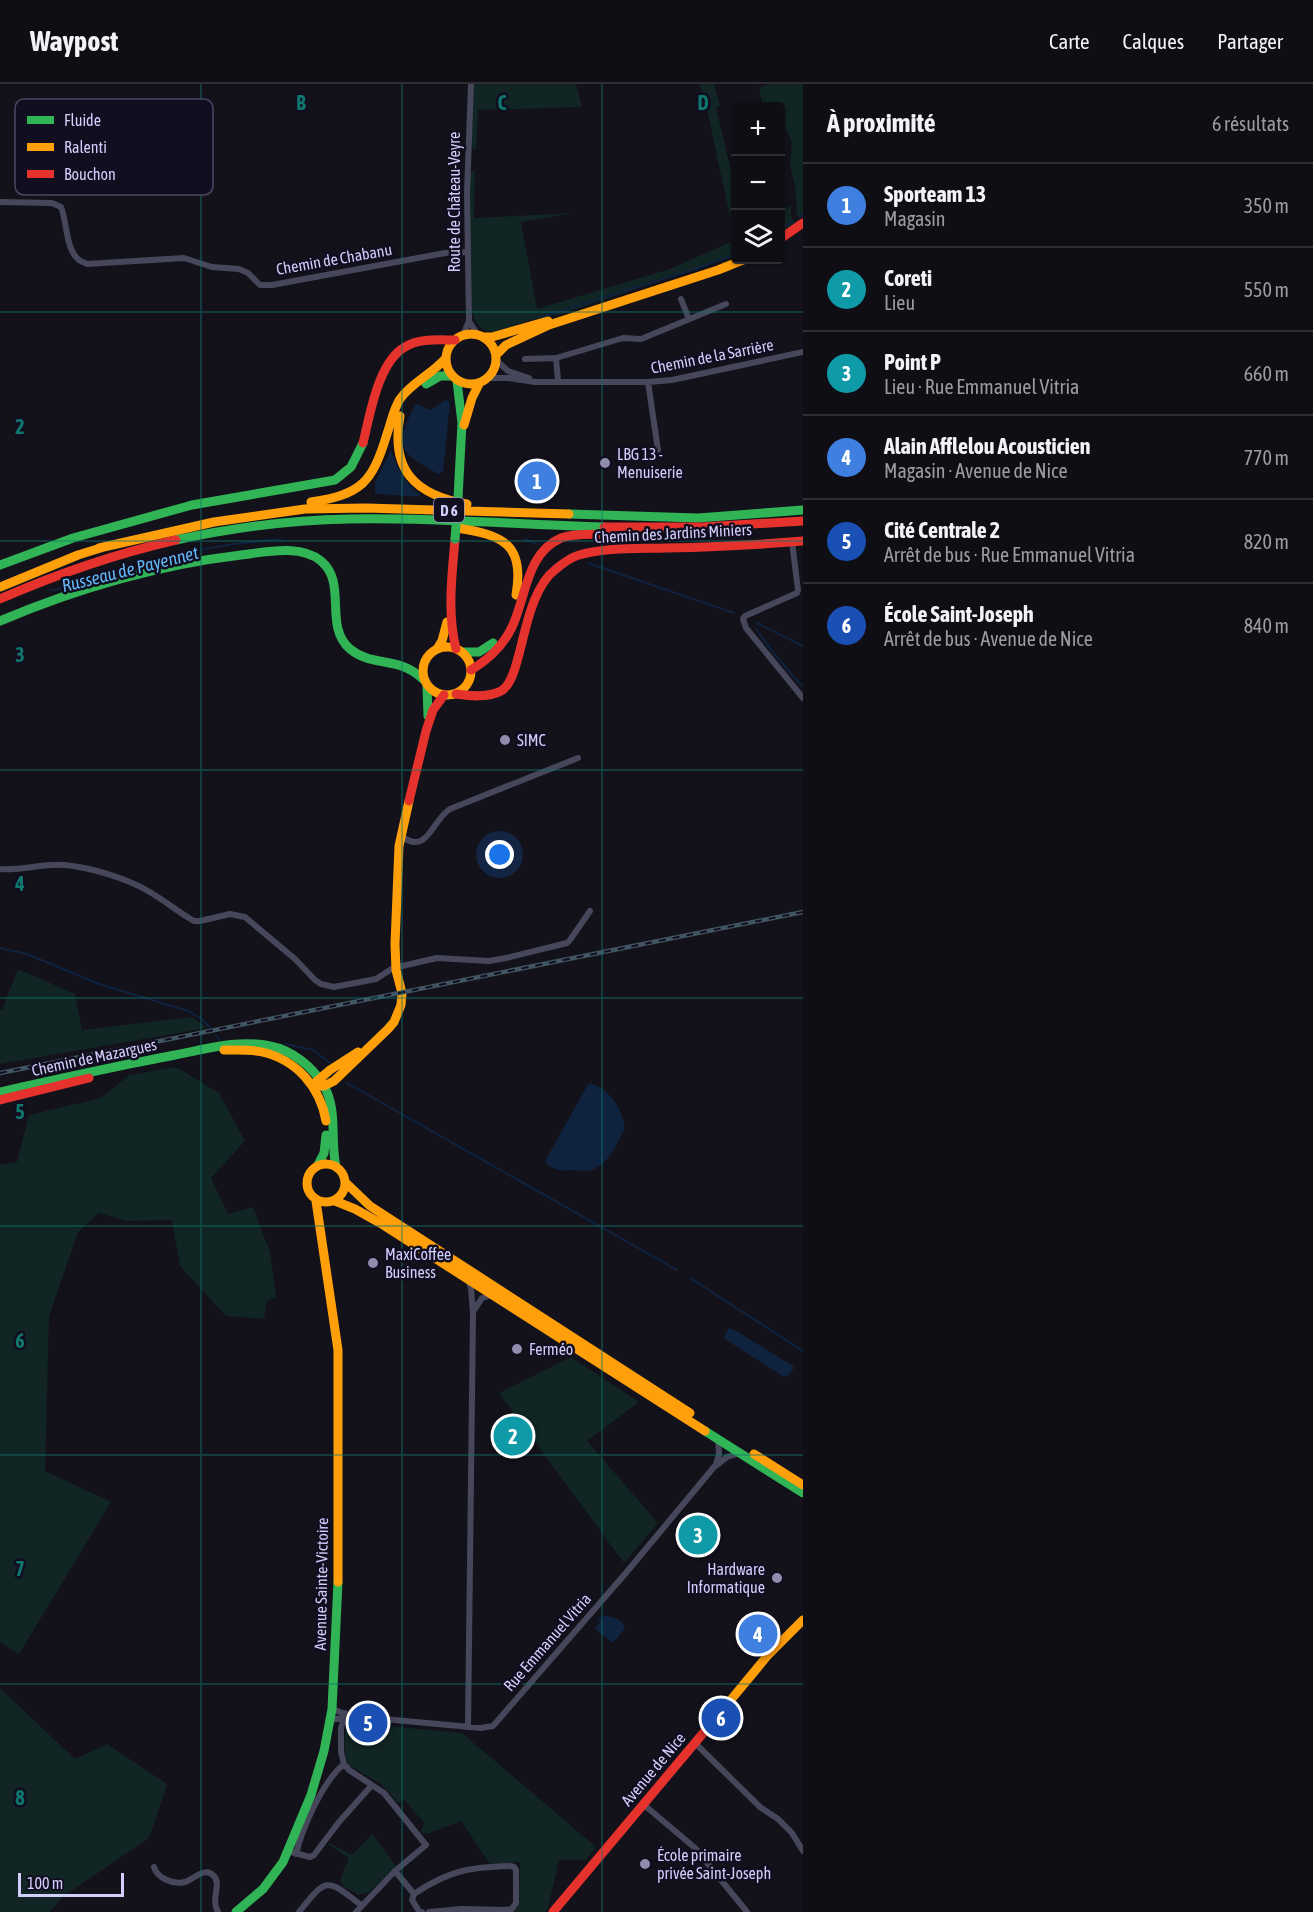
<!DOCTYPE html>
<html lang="fr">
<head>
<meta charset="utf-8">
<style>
  body { margin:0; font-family:"Asap Condensed",sans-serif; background:#1c1c22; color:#f1f3f6 }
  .controls { position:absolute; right:18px; top:18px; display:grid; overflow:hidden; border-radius:6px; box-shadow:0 2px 4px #0004 }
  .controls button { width:54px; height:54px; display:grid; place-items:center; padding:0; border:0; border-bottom:2px solid #2e2e34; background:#0e0e14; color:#f1f3f6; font:30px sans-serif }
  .scale { position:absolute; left:18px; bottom:15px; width:106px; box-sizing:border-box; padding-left:6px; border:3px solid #d2cefc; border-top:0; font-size:16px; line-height:21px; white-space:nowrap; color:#d2cefc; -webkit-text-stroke:4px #100e1f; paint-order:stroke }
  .you { position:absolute; left:500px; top:771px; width:21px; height:21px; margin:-15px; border:4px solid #fff; border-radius:50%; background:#1a73e8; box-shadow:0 0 0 9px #1a73e833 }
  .badge { display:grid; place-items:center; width:39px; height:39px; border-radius:50%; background:#8f8cad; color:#fff; font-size:20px; font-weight:700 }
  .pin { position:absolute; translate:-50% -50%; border:3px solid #fff; box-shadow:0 2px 6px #0006 }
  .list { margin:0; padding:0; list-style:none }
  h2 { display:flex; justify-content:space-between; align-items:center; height:78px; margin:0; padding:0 24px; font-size:26px }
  h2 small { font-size:20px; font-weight:400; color:#9b9ca0 }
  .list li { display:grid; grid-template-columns:39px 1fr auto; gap:18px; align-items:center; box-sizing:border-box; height:84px; padding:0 24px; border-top:2px solid #2e2e34 }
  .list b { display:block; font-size:22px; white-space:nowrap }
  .list p { margin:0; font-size:20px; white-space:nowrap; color:#9b9ca0 }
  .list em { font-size:20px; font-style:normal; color:#9b9ca0 }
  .icon { flex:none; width:33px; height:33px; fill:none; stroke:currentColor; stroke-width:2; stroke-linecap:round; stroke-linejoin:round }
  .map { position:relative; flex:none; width:803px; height:1828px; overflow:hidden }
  header { display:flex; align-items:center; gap:36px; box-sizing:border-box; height:84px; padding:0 30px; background:#0e0e14; border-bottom:2px solid #2e2e34 }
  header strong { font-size:28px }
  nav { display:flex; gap:33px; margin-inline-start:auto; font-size:21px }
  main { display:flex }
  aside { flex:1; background:#0e0e14 }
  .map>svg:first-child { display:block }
  .green { fill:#112525 }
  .water { fill:#0f223e }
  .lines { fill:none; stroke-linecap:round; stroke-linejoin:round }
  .stream { stroke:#0f223e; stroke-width:2 }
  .street { stroke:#47475b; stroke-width:6 }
  .fast { stroke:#30b455; stroke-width:9 }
  .slow { stroke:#ff9f0a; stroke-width:9 }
  .jam { stroke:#e5322d; stroke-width:9 }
  .rail-casing { stroke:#415562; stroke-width:4.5 }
  .rail { stroke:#100e1f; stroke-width:2; stroke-dasharray:7; stroke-linecap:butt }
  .fast-bridge { stroke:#30b455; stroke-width:9 }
  .grid { fill:none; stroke:#0f766e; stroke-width:1.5; stroke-opacity:0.55 }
  .poi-dot { fill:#8f8cad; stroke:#100e1f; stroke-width:2 }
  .labels { text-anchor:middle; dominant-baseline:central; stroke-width:5; stroke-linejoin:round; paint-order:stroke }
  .shield { fill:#100e1f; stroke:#9894ba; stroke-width:1.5 }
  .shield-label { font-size:15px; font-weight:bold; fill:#d2cefc }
  .street-label { font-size:16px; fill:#d2cefc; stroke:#100e1f }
  .poi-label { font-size:16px; fill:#d2cefc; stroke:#100e1f; text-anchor:start }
  .water-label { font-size:18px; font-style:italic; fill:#63b7f6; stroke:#100e1f }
  .key { fill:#100e1f; stroke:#4a4861; stroke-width:1.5 }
  .key-label { font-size:16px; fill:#d2cefc }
  .grid-label { font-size:20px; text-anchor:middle; font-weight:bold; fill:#0f766e; stroke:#100e1f; stroke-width:5; stroke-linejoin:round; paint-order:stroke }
</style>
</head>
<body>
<header>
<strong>Waypost</strong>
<nav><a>Carte</a><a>Calques</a><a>Partager</a></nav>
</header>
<main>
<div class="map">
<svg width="803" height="1828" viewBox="0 0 803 1828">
  <rect width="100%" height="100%" fill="#13121b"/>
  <path class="green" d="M472,0H576L582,23L478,26L476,66L471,64Z
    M699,0H714L720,22L716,24L735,103V172L561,230L531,236L493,248C478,246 474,237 471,223L469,130L470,88L475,86L474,134L576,129L521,138L537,225L670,185L735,156L705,16Z
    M768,0H803V132L800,134L797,130L795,103L790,81L792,58L787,47L781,41L780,22H763L759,4Z
    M791,121V133L795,139L781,148V128Z
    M18,885L75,910L82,946L191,933L207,944L0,980V926H2Z
    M176,983L219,1009L245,1057L211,1094L228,1130L253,1123L270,1168L276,1213L267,1217L264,1235L226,1232L180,1182L172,1136L126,1137L99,1129L78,1148L49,1232L45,1387L111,1418L19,1570L0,1558V1081L17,1078L29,1031L101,1014L129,991Z
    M571,1273L639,1318L587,1357L658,1439L624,1479L499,1309Z
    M0,1604L75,1675L107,1660L167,1700L149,1754L64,1812L50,1828H0Z
    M355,1639L462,1649L596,1763L586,1776H559L548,1824L545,1828H515L519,1819L520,1778L490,1780L461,1737L427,1750L420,1749L424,1739L404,1715L398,1719L381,1700L349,1681C344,1671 343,1652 347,1642Z
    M372,1750L396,1782L369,1808L359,1811L343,1802L340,1796L349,1774L328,1760L329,1759L352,1771Z"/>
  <path class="water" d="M446,316L450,319L443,388L438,390C429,384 417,379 409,371C395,357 408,335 415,321L418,320L430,326Z
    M391,366C397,383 405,399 420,410V413L378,410L375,409V398Z
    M590,999C610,1005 623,1025 625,1045C616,1060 610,1079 592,1086C586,1088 579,1086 573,1086C561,1087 557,1087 546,1080L545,1077L587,1002Z
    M729,1244L738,1248L793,1282L794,1284L789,1291L784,1293L728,1257L724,1253Z
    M605,1531C614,1534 622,1534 625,1544L613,1559L595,1545L600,1538L597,1536Z"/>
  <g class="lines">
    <path class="stream" d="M801,132L803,131
      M780,146L792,138
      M540,233L692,186L736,170
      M524,455L537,460
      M588,479L734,529
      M50,506H55L181,469L234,460L281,455
      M757,539L803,562
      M756,545L775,571L802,602
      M0,864L27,870L99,900L188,927L202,935L210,944
      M216,951L219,955
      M286,960L313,966L330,979
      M347,999L677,1186
      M690,1194L803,1267"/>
    <path class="street" d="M0,118L52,119L61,123C67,138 66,165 78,175C80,178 84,178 87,180L184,174L212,183L239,185L248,189L260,201H272L445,169L467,168
      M681,215L689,235
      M469,237L467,109L471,0
      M463,251L469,237L478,251
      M556,274L558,297
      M525,275L556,274L623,254L641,255L726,220
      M497,277L508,287L529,294
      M488,294H508L535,298H648L672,296L803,268
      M648,298L658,366
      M792,458L798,506L797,509L745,532L743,535L746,544L803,614
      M401,752C428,772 431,737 450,725L578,674
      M0,785C22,787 43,779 64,781C89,783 126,794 148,807C164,816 178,828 194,837H200L230,830L245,833L295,875L315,896L321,900L334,903L376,895L393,884L437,874L489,877L506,874L567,859L570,856L590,827
      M474,1226L482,1214L492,1211
      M716,1380L719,1370L718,1355
      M346,1629L341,1644V1668L344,1680L349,1686L384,1709L426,1761L395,1787L356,1828
      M351,1632L481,1644L493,1642L625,1490L714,1383L727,1373L740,1369
      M330,1636L351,1632L332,1625
      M468,1643L473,1229L471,1204L468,1195
      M698,1662L760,1723L778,1735L792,1749L803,1767
      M643,1720L695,1764L747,1828
      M287,1767L310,1773L314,1771L339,1738L372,1701
      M296,1770C302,1744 323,1697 344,1680
      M154,1783C157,1794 173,1801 185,1798C194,1795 205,1782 214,1792C222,1801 210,1814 218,1828
      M395,1787L414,1810L412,1816L419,1827L422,1828
      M414,1810C448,1787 469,1783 510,1782L514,1783L516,1786V1819L512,1825L503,1826L461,1825L429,1828
      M299,1828C327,1793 326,1794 361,1821"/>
    <path class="fast" d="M457,297L462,339L458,414
      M426,300L440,292H452
      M569,430L698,434L803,426
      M176,456C232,444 290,436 348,435C433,433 519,441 604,443
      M0,481L73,454L192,421L335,396L351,383L363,359
      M0,537C78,504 157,481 241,471C265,468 301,460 321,477C348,499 323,542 350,565C373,584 399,571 424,596
      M462,568H479L493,559
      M427,602L428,632
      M0,1008C58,995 116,982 175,971C206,965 239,955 270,962C292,966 313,983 324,1002C338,1026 330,1057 336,1083
      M318,1081L324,1069L326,1051
      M705,1347L803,1409
      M236,1828L263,1805L283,1778L311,1711L324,1667L332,1625L338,1498"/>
    <path class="slow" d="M446 275a25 25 0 1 1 50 0a25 25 0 1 1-50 0Z
      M484,253H492L548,237
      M496,271L506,261L549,241L718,186L743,176
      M400,332C390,387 416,411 467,420
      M464,341L472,314L479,300
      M311,418C362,410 372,399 387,350C391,339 393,326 400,315C411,299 432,290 445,275
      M457,444C503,451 525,460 516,511
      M99,464L214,438L305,425L366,424L569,430
      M0,503L78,471L107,462
      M423 587a24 24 0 1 1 48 0a24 24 0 1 1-48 0Z
      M437,565L442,557L447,538
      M224,966C236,966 250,965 262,968C297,976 320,1003 326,1037
      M316,998L330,986L358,968
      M313,1002H324L334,997L388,945L394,938L401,921L402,909L396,886L395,860L399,762L409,717
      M307 1099a19 19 0 1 1 38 0a19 19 0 1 1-38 0Z
      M345,1098L370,1122L690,1329
      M316,1117L338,1266V1498
      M335,1117L355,1125L380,1139L705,1347
      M754,1370L803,1401
      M715,1635L768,1571L803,1536"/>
    <path class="jam" d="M780,155L803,139
      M363,359C370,331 378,278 405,263C419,254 439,256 455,256
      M604,443H703L803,437
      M455,455C452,492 447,528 456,565
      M0,515C57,490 115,470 176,456
      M471,586C488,576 503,562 512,543C526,514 526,469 561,454C575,449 592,451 607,450
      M456,610C470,612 488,614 501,607C524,595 520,512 556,485C562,480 572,473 579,471C607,463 638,465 666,464C712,463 757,461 803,457
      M409,717L426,647L433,626L444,611
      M0,1016L89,994
      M553,1828L715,1635"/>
    <defs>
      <path id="rail" d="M0,989L803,828"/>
    </defs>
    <use href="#rail" class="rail-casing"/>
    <use href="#rail" class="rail"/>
    <path class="fast-bridge" d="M455,455L458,414"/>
  </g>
  <path class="grid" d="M201,0V1828M402,0V1828M602,0V1828M0,228H803M0,457H803M0,686H803M0,914H803M0,1142H803M0,1371H803M0,1600H803"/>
  <g class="poi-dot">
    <circle cx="605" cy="379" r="6"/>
    <circle cx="505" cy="656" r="6"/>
    <circle cx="373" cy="1179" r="6"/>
    <circle cx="517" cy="1265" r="6"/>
    <circle cx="777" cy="1494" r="6"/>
    <circle cx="645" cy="1780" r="6"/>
  </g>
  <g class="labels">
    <rect class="shield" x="434" y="414" width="30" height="24" rx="4.5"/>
    <g class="shield-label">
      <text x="449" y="426">D 6</text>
    </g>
    <g class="street-label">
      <text transform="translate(454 118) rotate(-90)">Route de Château-Veyre</text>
      <text transform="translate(334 175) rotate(-10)">Chemin de Chabanu</text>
      <text transform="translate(712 272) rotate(-11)">Chemin de la Sarrière</text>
      <text transform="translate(673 449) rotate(-3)">Chemin des Jardins Miniers</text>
      <text transform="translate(94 973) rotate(-12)">Chemin de Mazargues</text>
      <text transform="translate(321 1500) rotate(-89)">Avenue Sainte-Victoire</text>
      <text transform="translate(547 1558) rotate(-49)">Rue Emmanuel Vitria</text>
      <text transform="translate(653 1685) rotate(-50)">Avenue de Nice</text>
    </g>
    <g class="poi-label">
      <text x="617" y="370">LBG 13 -<tspan x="617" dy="18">Menuiserie</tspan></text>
      <text x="517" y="656">SIMC</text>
      <text x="385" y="1170">MaxiCoffee<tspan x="385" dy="18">Business</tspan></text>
      <text x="529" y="1265">Ferméo</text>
      <text x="765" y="1485" text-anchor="end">Hardware<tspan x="765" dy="18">Informatique</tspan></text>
      <text x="657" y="1771">École primaire<tspan x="657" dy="18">privée Saint-Joseph</tspan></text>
    </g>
    <g class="water-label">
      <text transform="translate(130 485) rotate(-14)">Russeau de Payennet</text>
    </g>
  </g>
  <rect x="15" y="15" width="198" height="96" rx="9" class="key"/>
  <rect x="27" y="32" width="27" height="8" fill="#30b455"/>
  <rect x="27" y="59" width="27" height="8" fill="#ff9f0a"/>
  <rect x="27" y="86" width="27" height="8" fill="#e5322d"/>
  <g class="key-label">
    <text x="64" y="42">Fluide</text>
    <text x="64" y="69">Ralenti</text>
    <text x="64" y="96">Bouchon</text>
  </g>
  <g class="grid-label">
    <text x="301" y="26">B</text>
    <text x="502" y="26">C</text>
    <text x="703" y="26">D</text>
    <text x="20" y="350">2</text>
    <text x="20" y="578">3</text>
    <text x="20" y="807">4</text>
    <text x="20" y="1035">5</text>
    <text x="20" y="1264">6</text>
    <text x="20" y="1492">7</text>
    <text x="20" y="1721">8</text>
  </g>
</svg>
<div class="controls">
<button>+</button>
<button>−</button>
<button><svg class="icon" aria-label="layers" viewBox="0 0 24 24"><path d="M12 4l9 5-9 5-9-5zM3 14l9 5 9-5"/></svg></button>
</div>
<div class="scale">100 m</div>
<div class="you"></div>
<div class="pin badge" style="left:537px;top:397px;background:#3f7fe0">1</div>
<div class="pin badge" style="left:513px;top:1352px;background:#0f9aa8">2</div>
<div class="pin badge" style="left:698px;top:1451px;background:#0f9aa8">3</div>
<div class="pin badge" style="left:758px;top:1550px;background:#3f7fe0">4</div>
<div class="pin badge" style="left:368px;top:1639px;background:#1a4fb4">5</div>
<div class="pin badge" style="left:721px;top:1634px;background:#1a4fb4">6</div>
</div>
<aside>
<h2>À proximité<small>6 résultats</small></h2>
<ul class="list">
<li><span class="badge" style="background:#3f7fe0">1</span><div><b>Sporteam 13</b><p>Magasin</p></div><em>350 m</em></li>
<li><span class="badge" style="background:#0f9aa8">2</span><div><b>Coreti</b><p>Lieu</p></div><em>550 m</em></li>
<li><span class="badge" style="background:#0f9aa8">3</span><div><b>Point P</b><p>Lieu · Rue Emmanuel Vitria</p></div><em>660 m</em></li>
<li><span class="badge" style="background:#3f7fe0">4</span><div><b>Alain Afflelou Acousticien</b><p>Magasin · Avenue de Nice</p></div><em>770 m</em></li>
<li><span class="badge" style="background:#1a4fb4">5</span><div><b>Cité Centrale 2</b><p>Arrêt de bus · Rue Emmanuel Vitria</p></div><em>820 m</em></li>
<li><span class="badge" style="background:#1a4fb4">6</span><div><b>École Saint-Joseph</b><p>Arrêt de bus · Avenue de Nice</p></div><em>840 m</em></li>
</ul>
</aside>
</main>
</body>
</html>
